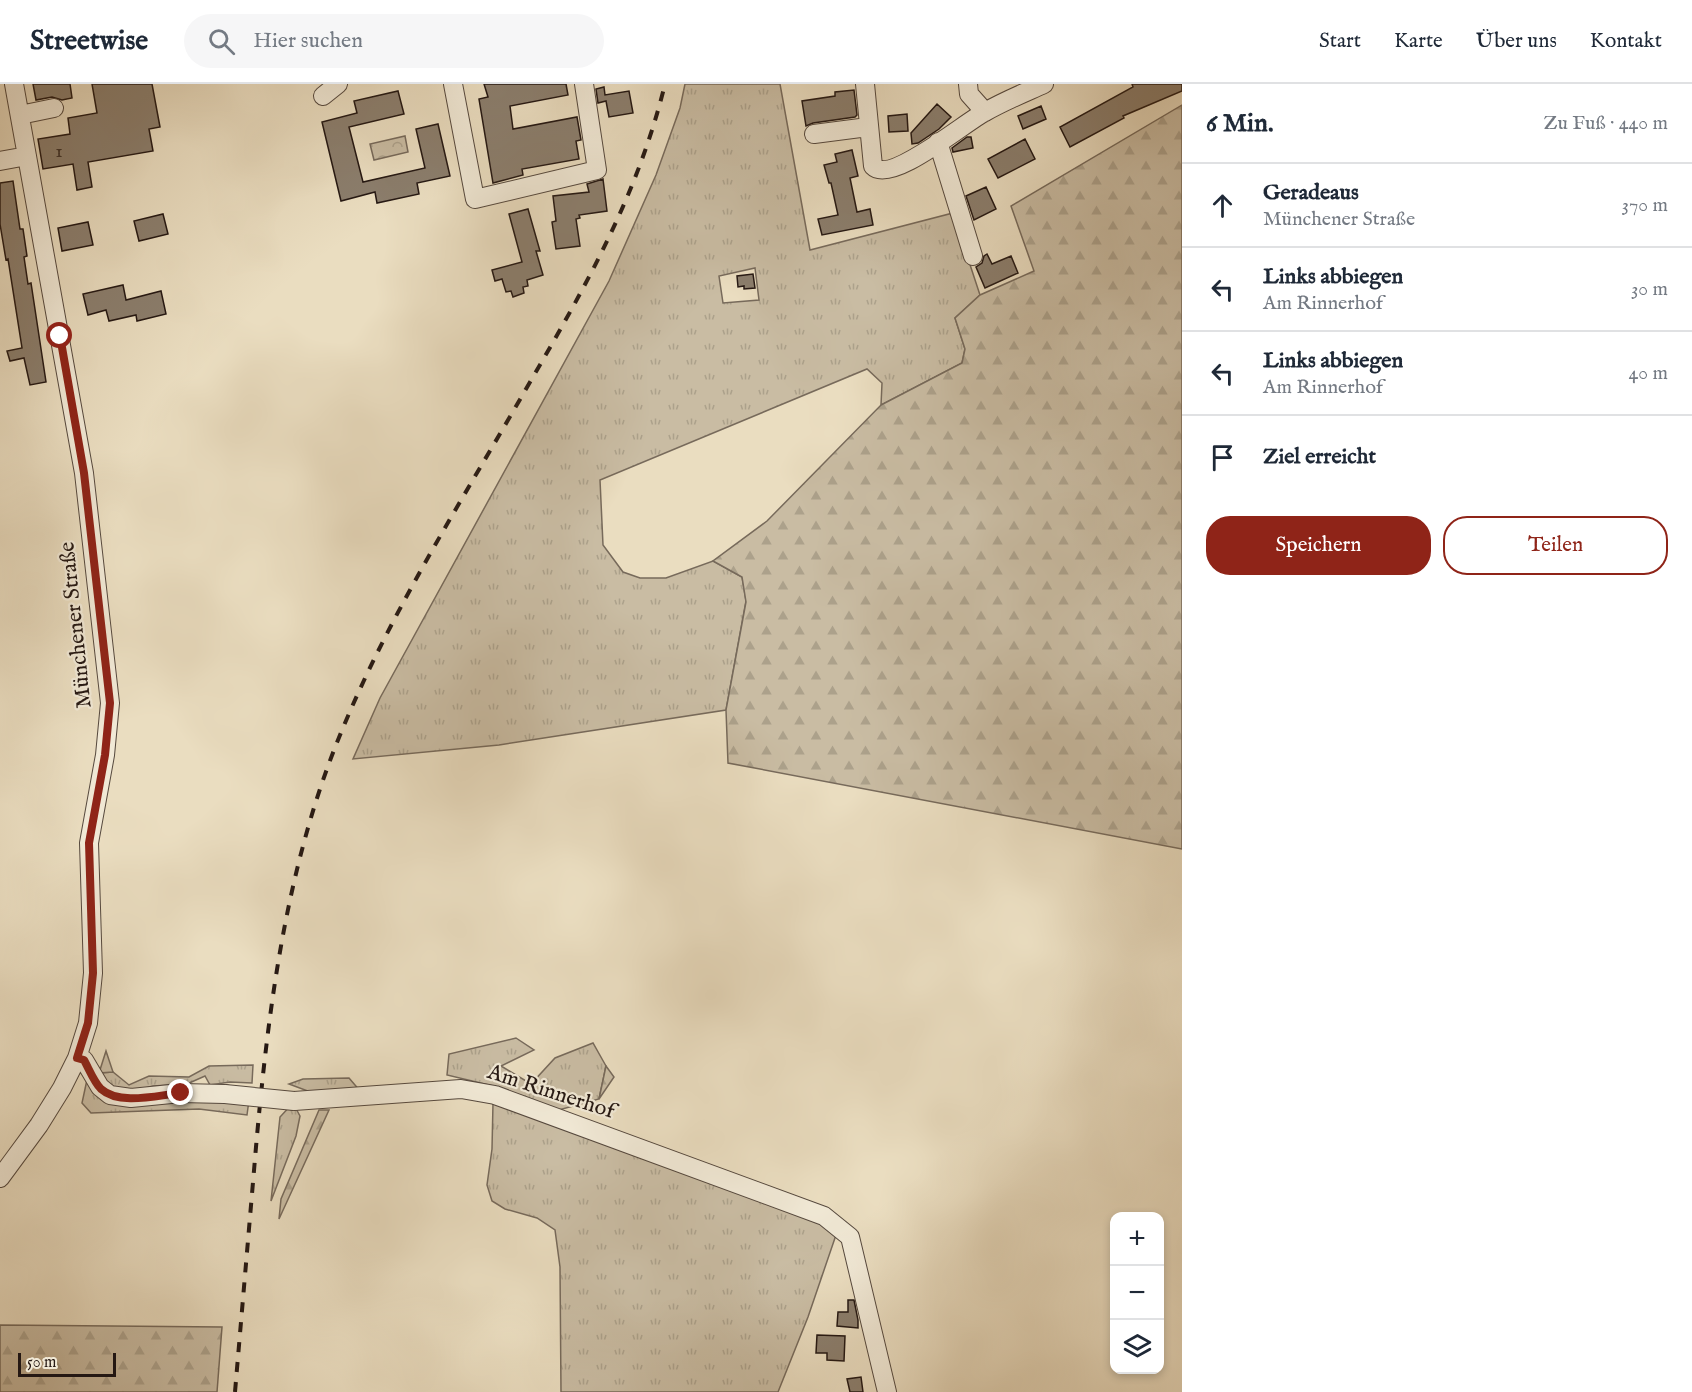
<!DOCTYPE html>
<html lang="de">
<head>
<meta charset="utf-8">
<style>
  body { margin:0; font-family:"IM FELL English",serif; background:#f6f6f7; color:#1f2937 }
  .controls { position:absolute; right:18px; bottom:18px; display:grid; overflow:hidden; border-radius:12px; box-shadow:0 3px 9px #0003 }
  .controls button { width:54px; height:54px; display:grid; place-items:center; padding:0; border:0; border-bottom:2px solid #e0e1e3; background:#fff; color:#1f2937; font:30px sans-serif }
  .scale { position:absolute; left:18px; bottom:15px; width:98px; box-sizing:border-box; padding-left:6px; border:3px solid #251813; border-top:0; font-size:16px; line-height:21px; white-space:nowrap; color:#251813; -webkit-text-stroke:4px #f1e9d6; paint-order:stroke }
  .stop { position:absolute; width:18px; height:18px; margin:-14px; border:4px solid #8f2418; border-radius:50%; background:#fff }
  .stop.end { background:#8f2418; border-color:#fff; box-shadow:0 2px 6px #0008 }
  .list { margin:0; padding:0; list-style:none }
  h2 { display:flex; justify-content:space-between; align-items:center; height:78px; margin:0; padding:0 24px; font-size:26px }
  h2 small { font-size:20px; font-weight:400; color:#747a83 }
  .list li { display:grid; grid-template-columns:39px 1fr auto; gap:18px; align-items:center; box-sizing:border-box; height:84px; padding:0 24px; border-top:2px solid #e0e1e3 }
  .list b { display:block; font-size:22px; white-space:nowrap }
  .list p { margin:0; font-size:20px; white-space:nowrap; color:#747a83 }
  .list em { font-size:20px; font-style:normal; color:#747a83 }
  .actions { display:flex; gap:12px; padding:18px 24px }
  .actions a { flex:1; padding:14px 0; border:2px solid #8f2418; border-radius:24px; text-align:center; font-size:21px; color:#8f2418 }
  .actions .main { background:#8f2418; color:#fff }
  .icon { flex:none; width:33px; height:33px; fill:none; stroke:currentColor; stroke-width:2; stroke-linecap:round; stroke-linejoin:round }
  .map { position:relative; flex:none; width:1182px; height:1308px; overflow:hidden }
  header { display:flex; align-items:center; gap:36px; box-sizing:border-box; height:84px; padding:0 30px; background:#fff; border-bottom:2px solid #e0e1e3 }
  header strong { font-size:28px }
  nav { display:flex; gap:33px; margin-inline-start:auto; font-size:21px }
  .search { width:420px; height:54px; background:#f6f6f7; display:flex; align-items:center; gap:15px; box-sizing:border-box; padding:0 21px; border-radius:33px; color:#747a83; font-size:22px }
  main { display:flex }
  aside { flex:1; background:#fff }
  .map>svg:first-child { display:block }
  .grass { fill:url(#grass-tufts); stroke:#776a5b; stroke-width:1.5; fill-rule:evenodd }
  .forest { fill:url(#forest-firs); stroke:#776a5b; stroke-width:1.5 }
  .park { fill:url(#park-crowns); stroke:#776a5b; stroke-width:1.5 }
  .building { fill:#8b7e6d; stroke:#251813; stroke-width:1.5 }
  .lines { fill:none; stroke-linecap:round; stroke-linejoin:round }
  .minor-casing { stroke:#56493e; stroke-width:20 }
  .minor { stroke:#f1e9d6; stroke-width:18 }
  .rail { stroke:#251813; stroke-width:4; stroke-dasharray:10 10; stroke-linecap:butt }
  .minor-bridge-casing { stroke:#56493e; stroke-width:20; stroke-linecap:butt }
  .minor-bridge { stroke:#f1e9d6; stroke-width:18 }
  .route { stroke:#8f2418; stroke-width:8 }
  .labels { text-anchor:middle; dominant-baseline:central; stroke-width:4.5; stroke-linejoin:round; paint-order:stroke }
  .number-label { font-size:20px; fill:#3e322a }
  .street-label { font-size:22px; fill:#251813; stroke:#f1e9d6 }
</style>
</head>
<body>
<header>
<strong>Streetwise</strong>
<div class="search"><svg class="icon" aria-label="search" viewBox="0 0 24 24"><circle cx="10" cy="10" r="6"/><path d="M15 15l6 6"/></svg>Hier suchen</div>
<nav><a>Start</a><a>Karte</a><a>Über uns</a><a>Kontakt</a></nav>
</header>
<main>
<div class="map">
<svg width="1182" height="1308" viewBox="0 0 1182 1308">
  <defs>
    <pattern id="grass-tufts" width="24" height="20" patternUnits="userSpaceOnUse" patternTransform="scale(1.5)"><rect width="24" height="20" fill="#c9bca3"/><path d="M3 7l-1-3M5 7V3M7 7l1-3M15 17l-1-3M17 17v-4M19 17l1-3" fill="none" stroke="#aca18b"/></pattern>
    <pattern id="forest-firs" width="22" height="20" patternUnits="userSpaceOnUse" patternTransform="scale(1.5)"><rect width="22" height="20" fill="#c9bca3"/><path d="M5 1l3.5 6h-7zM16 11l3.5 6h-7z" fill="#aca18b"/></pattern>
    <pattern id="park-crowns" width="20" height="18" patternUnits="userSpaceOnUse" patternTransform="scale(1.5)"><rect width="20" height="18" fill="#c9bca3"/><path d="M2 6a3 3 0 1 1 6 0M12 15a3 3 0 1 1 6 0" fill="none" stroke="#aca18b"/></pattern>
  </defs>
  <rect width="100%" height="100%" fill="#eaddc0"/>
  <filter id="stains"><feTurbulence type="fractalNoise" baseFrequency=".00333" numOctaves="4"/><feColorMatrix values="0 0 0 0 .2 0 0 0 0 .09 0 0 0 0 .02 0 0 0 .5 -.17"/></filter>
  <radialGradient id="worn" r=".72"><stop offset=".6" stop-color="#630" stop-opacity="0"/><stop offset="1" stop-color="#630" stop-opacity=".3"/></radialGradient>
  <path class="grass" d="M685,0H780L810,166L953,129L980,211L955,234L965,265L962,279L881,321L882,299L867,285L600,396L603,461L623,488L640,494H666L713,477L742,493L746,517L726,626L499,661L353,675L380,614L609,197L656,91L680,24ZM755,184L759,216L723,219L719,192Z
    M516,954L534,966L501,982L531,1000L555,974L593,959L606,982L599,1015L555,1027L493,1002L447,991L449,970Z
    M253,981L252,999L230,998L210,1001L205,992L187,1000L153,1002L123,1010L105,1000L99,989L113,988L129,1001L149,992L189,993L209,982Z
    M88,991L103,1014L225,1013L249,1016L247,1031L199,1025L91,1029L82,1019Z
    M349,994L361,1008L313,1009L289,1000L303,995Z
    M293,1019L300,1032L296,1052L271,1117L280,1033Z
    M493,1019L819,1135L836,1151L808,1233L778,1308H561L560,1183L555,1146L537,1134L505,1125L492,1117L487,1101L492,1065Z"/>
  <path class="forest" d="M1182,21V765L728,679L726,626L746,518L742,493L713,477L767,437L881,321L962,279L965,265L955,234L980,211L1034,187L1011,122Z
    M106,967L113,988L99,989Z
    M606,982L614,993L599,1015Z
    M319,1026H329L279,1135L281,1115Z
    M0,1241L222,1243L217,1308H0Z"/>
  <path class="park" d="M405,52L408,68L374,76L370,60Z"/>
  <path class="building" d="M33,0H70L72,14L62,16L52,13L36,16Z
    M92,0H152L160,43L149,45L153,67L88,78L92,103L77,106L73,80L43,85L38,55L70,50L68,34L97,29Z
    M484,0H566L568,11L510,22L513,45L577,33L581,56L576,57L579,75L522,85L523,91L493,99L479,15L488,13Z
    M1132,0H1182V7L1123,32L1124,34L1070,63L1060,43L1133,3Z
    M604,3L605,11L629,7L633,29L609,33L606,17L598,19L596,5Z
    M854,6L857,31L855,33L813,39L806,42L802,17L835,12V8Z
    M398,7L404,30L349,43L363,98L425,84L416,45L438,40L450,92L417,99L419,110L377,119L375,108L341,117L322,38L357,29L354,17Z
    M937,20L951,33L939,45L918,59L912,60L911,49Z
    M1041,22L1046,35L1023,45L1018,32Z
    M907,30L908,47L889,48L888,32Z
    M967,53H971L973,64L953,68L952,64Z
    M1025,55L1035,75L998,94L988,75Z
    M852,66L858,92L850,94L857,128L870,125L873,141L822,151L818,135L838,131L831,99H829L824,81L837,78L835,70Z
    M603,95L607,127L579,131L580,134L576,135L580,162L556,165L552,138L556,137L553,112L589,108L587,100Z
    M13,97L20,145H23L27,172L24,173L28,200L31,199L46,298L30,301L24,274L10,277L7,267L22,264L8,175L6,176L0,140V99Z
    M986,103L996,125L974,136L966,112Z
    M528,125L540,167H536L543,191L527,196L528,202L523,203L524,209L513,213L511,207L506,208L502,195L495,197L492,186L522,178L509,130Z
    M163,130L168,150L139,157L134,137Z
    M88,138L93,161L62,167L58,144Z
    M987,170L992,180L1011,172L1018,189L985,204L976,183L982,179L984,172Z
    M753,190L755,204L744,205V202L738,203L737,192Z
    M123,201L126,216L161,207L166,230L137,237L136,231L109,237L106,226L88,231L83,210Z
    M848,1216H854L858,1236V1244L837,1242L838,1228H848Z
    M817,1251L845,1252L844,1277L827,1276V1269H816Z
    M861,1293L863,1308H850L847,1295Z"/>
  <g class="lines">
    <defs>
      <path id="minor" d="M453,0L475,115L597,86L584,0
        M865,0L873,82C891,101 965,38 985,28C1004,17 1024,9 1044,0
        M968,0L969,10L985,28
        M323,12L338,0
        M20,31L54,24
        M814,50L868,43
        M938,58L973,172
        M0,77L27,72
        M77,974L84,976L100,1003L110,1011L131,1014L181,1009L225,1010
        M294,1017L461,1005L495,1011L824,1132L850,1153L887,1308
        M0,1094L39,1041L62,1004L77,974L88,939L93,889L89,759L105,671L110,619L84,389L14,0"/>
    </defs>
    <use href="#minor" class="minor-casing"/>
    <use href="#minor" class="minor"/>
    <path class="rail" d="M235,1308C242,1226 249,1145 256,1063C269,916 288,769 348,632C397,518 464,413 526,305C584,205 637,114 665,0"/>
    <defs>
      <path id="minor-bridge" d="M225,1010L294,1017"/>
    </defs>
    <use href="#minor-bridge" class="minor-bridge-casing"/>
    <use href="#minor-bridge" class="minor-bridge"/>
  </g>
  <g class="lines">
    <path class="route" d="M60,252L84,389L110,619L105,671L89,759L93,889L88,939L77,974L84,976C89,985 94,998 101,1005C120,1022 158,1011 181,1009"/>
  </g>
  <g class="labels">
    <g class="number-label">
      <text x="59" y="67">1</text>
    </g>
    <g class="street-label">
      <text transform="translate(76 541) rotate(-96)">Münchener Straße</text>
      <text transform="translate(551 1008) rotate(18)">Am Rinnerhof</text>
    </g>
  </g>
  <rect width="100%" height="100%" filter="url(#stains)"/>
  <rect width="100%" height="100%" fill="url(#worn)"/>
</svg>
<div class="controls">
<button>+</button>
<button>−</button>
<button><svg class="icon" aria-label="layers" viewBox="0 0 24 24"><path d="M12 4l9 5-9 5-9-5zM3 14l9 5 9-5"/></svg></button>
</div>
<div class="scale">50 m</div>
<div class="stop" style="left:60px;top:252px"></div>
<div class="stop end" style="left:181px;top:1009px"></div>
</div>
<aside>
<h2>6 Min.<small>Zu Fuß · 440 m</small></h2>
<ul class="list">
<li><svg class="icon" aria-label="ahead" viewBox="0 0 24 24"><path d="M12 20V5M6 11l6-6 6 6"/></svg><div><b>Geradeaus</b><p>Münchener Straße</p></div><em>370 m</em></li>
<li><svg class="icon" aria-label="left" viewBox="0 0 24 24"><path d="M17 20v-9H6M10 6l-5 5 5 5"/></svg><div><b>Links abbiegen</b><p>Am Rinnerhof</p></div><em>30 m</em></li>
<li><svg class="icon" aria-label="left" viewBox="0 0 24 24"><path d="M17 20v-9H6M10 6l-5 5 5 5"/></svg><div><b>Links abbiegen</b><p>Am Rinnerhof</p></div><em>40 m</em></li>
<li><svg class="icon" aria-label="arrive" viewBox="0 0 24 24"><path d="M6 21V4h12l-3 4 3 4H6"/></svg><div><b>Ziel erreicht</b></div></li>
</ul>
<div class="actions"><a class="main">Speichern</a><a>Teilen</a></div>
</aside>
</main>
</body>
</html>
